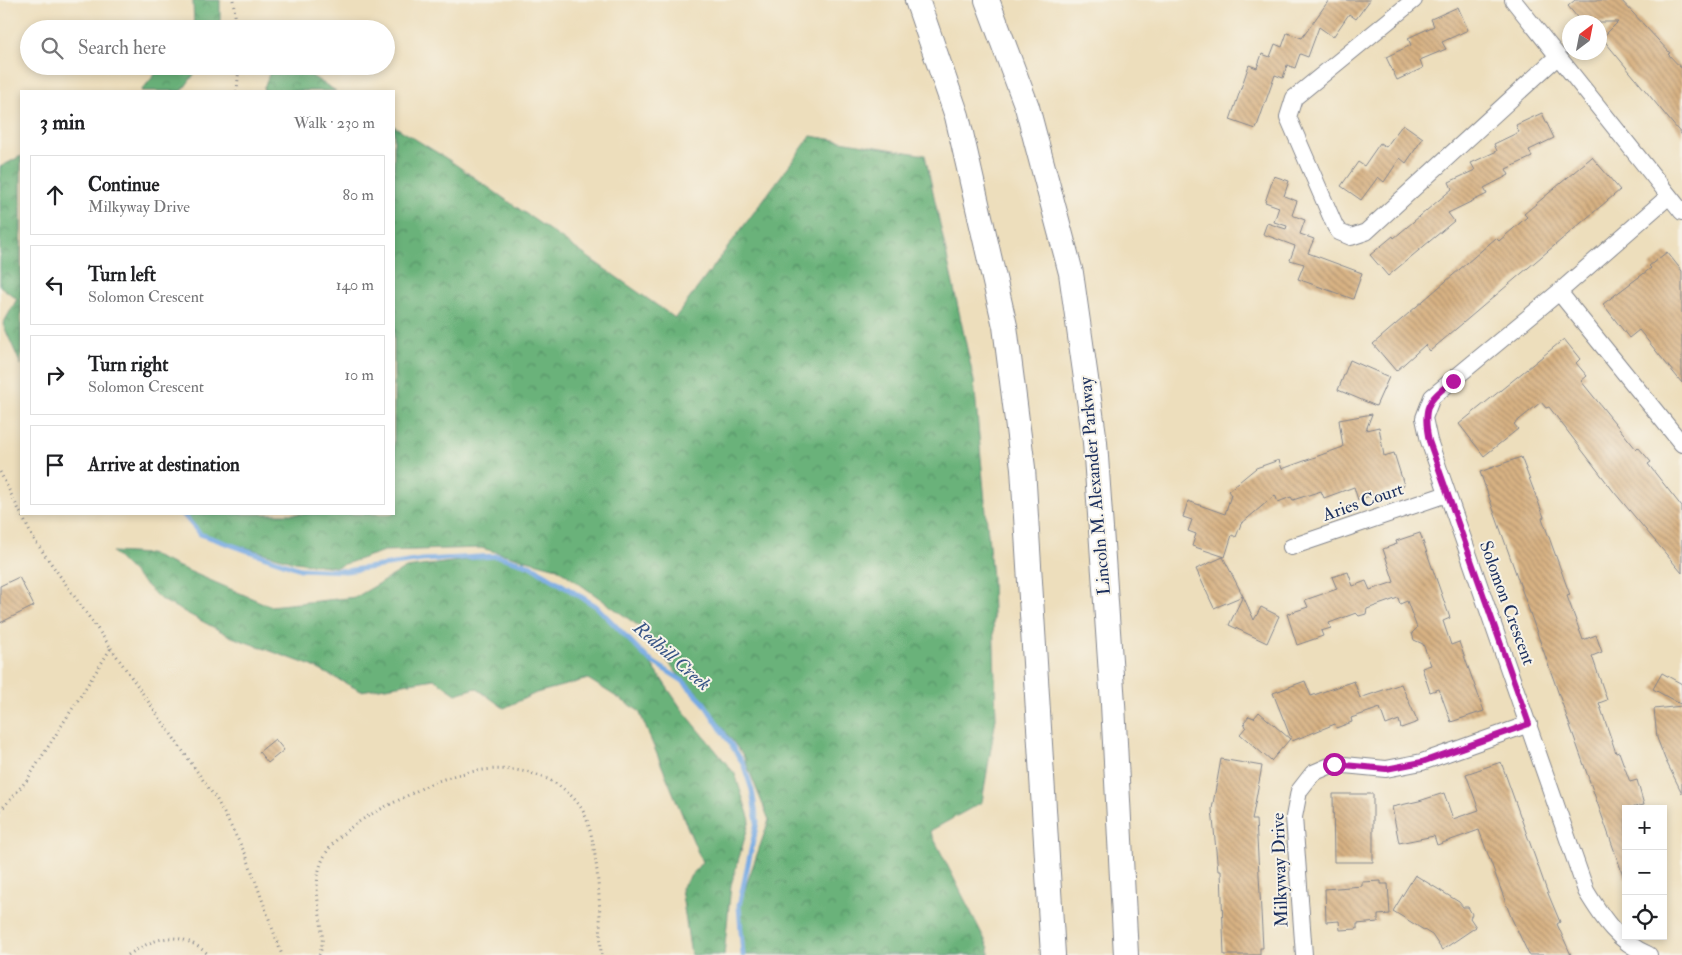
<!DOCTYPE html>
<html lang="en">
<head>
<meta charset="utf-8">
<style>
  body { margin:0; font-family:"IM FELL Double Pica",serif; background:#f6f6f6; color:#202124 }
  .controls { position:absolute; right:15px; bottom:15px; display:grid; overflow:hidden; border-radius:0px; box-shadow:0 2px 8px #0003 }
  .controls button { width:45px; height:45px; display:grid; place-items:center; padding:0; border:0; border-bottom:1px solid #e0e0e0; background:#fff; color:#202124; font:25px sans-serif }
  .compass { position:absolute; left:1562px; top:15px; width:45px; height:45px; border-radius:50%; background:#fff; box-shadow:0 2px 8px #0003; rotate:32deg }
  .stop { position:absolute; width:15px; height:15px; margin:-11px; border:4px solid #b5179e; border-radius:50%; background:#fff }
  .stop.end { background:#b5179e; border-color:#fff; box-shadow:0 1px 5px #0008 }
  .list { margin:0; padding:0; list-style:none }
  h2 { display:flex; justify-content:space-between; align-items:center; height:65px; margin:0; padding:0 20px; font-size:21px }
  h2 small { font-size:16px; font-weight:400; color:#757577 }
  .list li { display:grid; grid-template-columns:32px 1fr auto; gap:15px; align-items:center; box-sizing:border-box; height:80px; margin:0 10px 10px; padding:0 10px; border:1px solid #e0e0e0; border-radius:0px }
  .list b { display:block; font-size:19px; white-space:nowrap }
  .list p { margin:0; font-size:16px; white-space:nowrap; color:#757577 }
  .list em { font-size:16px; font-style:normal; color:#757577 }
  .icon { flex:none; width:28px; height:28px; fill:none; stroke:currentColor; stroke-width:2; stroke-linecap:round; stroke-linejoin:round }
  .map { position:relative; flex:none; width:1682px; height:955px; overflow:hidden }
  .search { position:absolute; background:#fff; box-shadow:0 2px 8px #0003; left:20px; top:20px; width:375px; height:55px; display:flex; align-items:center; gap:12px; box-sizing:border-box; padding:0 18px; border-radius:28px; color:#757577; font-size:19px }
  .panel { position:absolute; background:#fff; box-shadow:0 2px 8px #0003; left:20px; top:90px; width:375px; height:425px; border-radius:0px }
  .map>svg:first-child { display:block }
  .forest { fill:url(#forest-crowns); stroke:#42706c }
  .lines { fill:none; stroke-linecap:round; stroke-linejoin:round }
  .stream { stroke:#77aae3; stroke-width:5 }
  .building { fill:url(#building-back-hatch) }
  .minor-casing { stroke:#84868d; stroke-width:18 }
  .highway-casing { stroke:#84868d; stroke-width:26 }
  .path { stroke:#84868d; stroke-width:3; stroke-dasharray:1 4; stroke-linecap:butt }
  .minor { stroke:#fff; stroke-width:16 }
  .highway { stroke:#fff; stroke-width:24 }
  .route { stroke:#b5179e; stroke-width:6 }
  .labels { text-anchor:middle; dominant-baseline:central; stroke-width:4; stroke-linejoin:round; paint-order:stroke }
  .street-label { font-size:18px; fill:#1b2f5e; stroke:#f7f3e8 }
  .water-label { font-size:19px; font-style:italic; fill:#375486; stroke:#f7f3e8 }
</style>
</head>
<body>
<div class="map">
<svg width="1682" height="955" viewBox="0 0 1682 955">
  <defs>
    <pattern id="forest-crowns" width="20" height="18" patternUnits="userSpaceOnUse" patternTransform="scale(1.25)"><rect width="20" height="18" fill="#6ab27a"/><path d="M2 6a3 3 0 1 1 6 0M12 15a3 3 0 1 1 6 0" fill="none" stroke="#569167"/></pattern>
    <pattern id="building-back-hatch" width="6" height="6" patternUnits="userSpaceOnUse" patternTransform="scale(1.25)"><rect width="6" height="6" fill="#d8b283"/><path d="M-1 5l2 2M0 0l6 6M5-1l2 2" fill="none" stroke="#ae916e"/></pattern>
  </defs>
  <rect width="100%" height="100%" fill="#f7f3e8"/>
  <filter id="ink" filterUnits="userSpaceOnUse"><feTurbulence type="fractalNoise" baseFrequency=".02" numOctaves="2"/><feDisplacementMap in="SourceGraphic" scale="10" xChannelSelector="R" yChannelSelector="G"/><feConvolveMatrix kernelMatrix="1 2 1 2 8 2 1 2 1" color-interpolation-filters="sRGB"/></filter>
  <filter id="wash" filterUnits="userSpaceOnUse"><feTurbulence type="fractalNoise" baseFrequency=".0096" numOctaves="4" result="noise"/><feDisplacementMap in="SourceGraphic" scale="20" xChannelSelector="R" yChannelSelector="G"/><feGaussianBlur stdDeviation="1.12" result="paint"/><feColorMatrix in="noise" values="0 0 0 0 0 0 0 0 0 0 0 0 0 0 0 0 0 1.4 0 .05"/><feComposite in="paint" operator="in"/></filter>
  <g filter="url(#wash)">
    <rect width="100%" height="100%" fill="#eddebc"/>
    <path class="forest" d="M193,0H220V29H194Z
      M162,66H200L182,91H141Z
      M272,66H295L336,91H263Z
      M394,126L449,160L675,318L811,136L925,155L974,381L992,578L996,718L982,802L930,831L989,948V955H743L739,906L769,820L743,755L704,703L683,681L643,629L557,568L481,548L384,551L336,567L295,562L200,534L183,514H394Z
      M21,156V365L3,324L17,299L0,286V167Z
      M112,552L149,554L270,606L356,597L406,568L498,556L531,566L596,606L648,659L681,708L735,774L750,820L731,885L724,955H691L681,888L702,862L639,711L588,679L536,693L504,708L476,688L456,694L434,679L361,691L312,666L232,637L160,599Z"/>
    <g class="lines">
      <path class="stream" d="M183,514L200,534L300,569L346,571L422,560L498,556L531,566L596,606L648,659L683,681L704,703L743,763L752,790L757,822L739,906L743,955"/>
    </g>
    <g id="blocks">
      <path class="building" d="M1329,0H1370L1356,19L1349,14L1333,37L1319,27L1308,57L1300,54L1295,68L1287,65L1283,78L1275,75L1256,129L1230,120L1249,65L1257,68L1262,54L1270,57L1275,44L1282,47L1287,33L1302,38Z
        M1575,0H1621L1670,53L1668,54L1682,69V135L1602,38L1618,22H1581L1568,6Z
        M1458,7L1468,30L1442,42L1446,49L1420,60L1423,68L1397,80L1386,57L1411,45L1408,38L1434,26L1431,19Z
        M1542,113L1554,138L1529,150L1532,157L1506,169L1509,175L1484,188L1487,194L1448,213L1454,221L1388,276L1370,255L1393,236L1394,238L1452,189L1449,182L1475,170L1471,163L1497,151L1494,144L1519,132L1516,125Z
        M1403,124L1423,138L1406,163L1400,158L1384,182L1378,177L1361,200L1341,186L1358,162L1364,166L1380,143L1386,147Z
        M1592,157L1620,190L1430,351L1425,345L1396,371L1373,344L1496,238L1499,241L1527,217L1524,214Z
        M1274,176L1289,181L1284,196L1297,201L1292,215L1305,220L1300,234L1314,239L1308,253L1362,273L1353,299L1298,279L1304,264L1290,260L1295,246L1263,234L1267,223L1286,229L1287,226L1274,222L1279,207L1265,202Z
        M1667,252L1682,271V383L1639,330L1629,338L1603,304L1651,268L1649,266Z
        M1564,339L1580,359L1576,363L1587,376L1581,381L1636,449L1638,447L1651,462L1648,464L1682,507V573L1614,492L1549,407L1546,408L1541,402L1514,424L1518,429L1484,456L1459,424Z
        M1350,360L1389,377L1376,406L1338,390Z
        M1372,414L1366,430L1379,427L1384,456L1394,453L1404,485L1358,500L1354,487L1324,498L1321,491L1293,500L1291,497L1278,502L1275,495L1241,524L1236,537L1232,535L1225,557L1192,546L1196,534L1188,531L1192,520L1183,517L1188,501L1225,514L1231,495L1228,491L1256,468L1279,460L1282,469L1343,447L1339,420Z
        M1521,457L1544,517L1542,518L1570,595L1567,596L1583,640L1596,635L1602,652L1592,656L1607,700L1599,703L1616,753L1619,752L1630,782L1637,780L1644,805L1626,809V877L1624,878L1480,472Z
        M1420,533L1450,618L1443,621L1451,645L1459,642L1484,711L1451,722L1439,689L1430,692L1422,668L1431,665L1423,644L1414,640L1412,633L1417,628L1407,601L1400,604L1398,598L1367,609L1366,614L1359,616L1356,613L1329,623L1331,628L1321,631L1323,636L1297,645L1287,614L1308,607L1305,600L1337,589L1332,577L1348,572L1353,586L1366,581L1370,590L1394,582L1383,549L1397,544L1396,541Z
        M1223,557L1243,596L1214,608L1196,569Z
        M19,577L34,606L0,623V586Z
        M1243,596L1254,620L1261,607L1279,616L1267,643L1229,625Z
        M1662,673L1682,684V705L1653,689Z
        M1305,681L1311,696L1354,681L1360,698L1401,684L1418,722L1401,728L1399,720L1386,725L1380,708L1351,718L1352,722L1336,728L1335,724L1292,741L1273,693Z
        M1682,706V793L1665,759L1657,738L1654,709Z
        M1259,712L1290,739L1271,761L1240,734L1246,727L1244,722L1249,716L1254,718Z
        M275,739L284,750L268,763L259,752Z
        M1221,759L1262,766L1252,820H1256L1263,948H1260V955H1224L1221,871H1218L1212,809Z
        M1501,762L1547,891L1560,922L1557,924L1571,955H1529L1511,917L1479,830L1437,845L1434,836L1399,843L1392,807L1419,801L1444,793L1453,819L1479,810L1466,774Z
        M1333,794H1373V862H1334Z
        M1415,875L1459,902L1463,907H1468L1472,914L1470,918L1476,927L1442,950L1432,935L1393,911Z
        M1381,881V884H1388L1390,914L1378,915V922L1357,924V929L1340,930L1339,921L1326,922L1325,889L1362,886V882Z"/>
    </g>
  </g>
  <g filter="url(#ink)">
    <use href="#blocks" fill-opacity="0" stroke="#84868d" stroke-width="1"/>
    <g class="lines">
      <defs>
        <path id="minor" d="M1414,0L1294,98L1288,117L1335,226L1339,232L1351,237L1366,232L1558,56
          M1513,0L1682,212
          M1559,292L1682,444
          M1291,547L1447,494
          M1304,955L1294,817L1299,791L1313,773L1334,764L1386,769L1422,762L1529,724
          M1649,955C1618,942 1603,919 1586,891L1429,441L1424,418L1432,397L1559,292L1669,196"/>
        <path id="highway" d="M917,0L957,116L1005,326L1023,468L1053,955
          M987,0L1027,107L1071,273L1095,442L1113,704L1126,955"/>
      </defs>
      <use href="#minor" class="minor-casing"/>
      <use href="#highway" class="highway-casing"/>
      <path class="path" d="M233,0L237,29
        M237,91L239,66
        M0,472L33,538L111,648L27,780L0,811
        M111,648L217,800L246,855L282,955
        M128,955C158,936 179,929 209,955
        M319,955C331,931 305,890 325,855C339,830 372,813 397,801C411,794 426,785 441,780C487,763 548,762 580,806C600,835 600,919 601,955"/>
      <use href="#minor" class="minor"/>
      <use href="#highway" class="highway"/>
    </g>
  </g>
  <g class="lines" filter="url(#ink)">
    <path class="route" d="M1334,764L1386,769L1422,762L1529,724L1429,441C1422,408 1427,400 1453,381"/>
  </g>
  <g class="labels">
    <g class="street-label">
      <text transform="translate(1095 486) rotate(-95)">Lincoln M. Alexander Parkway</text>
      <text transform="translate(1363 502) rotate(-19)">Aries Court</text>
      <text transform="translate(1507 603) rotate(70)">Solomon Crescent</text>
      <text transform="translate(1280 870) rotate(-92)">Milkyway Drive</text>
    </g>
    <g class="water-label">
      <text transform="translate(672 656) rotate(41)">Redhill Creek</text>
    </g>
  </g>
</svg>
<div class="controls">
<button>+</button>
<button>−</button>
<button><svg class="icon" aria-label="locate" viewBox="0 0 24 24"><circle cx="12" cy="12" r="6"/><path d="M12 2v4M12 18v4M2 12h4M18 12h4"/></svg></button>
</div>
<svg class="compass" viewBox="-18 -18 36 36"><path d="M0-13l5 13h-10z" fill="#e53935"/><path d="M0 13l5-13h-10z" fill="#757577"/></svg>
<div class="stop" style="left:1334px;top:764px"></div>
<div class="stop end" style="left:1453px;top:381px"></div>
<div class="search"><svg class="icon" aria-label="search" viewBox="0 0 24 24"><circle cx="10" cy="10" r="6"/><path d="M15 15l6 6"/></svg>Search here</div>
<section class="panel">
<h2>3 min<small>Walk · 230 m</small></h2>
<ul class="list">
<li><svg class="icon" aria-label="ahead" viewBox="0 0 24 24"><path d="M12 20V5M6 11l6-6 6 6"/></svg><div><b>Continue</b><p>Milkyway Drive</p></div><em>80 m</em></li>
<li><svg class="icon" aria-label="left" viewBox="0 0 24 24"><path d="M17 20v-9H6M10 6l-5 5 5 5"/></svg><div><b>Turn left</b><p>Solomon Crescent</p></div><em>140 m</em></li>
<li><svg class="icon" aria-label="right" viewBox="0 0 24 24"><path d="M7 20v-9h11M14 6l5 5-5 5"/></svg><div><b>Turn right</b><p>Solomon Crescent</p></div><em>10 m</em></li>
<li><svg class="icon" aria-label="arrive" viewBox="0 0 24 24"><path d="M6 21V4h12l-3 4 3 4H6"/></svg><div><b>Arrive at destination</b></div></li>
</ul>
</section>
</div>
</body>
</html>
